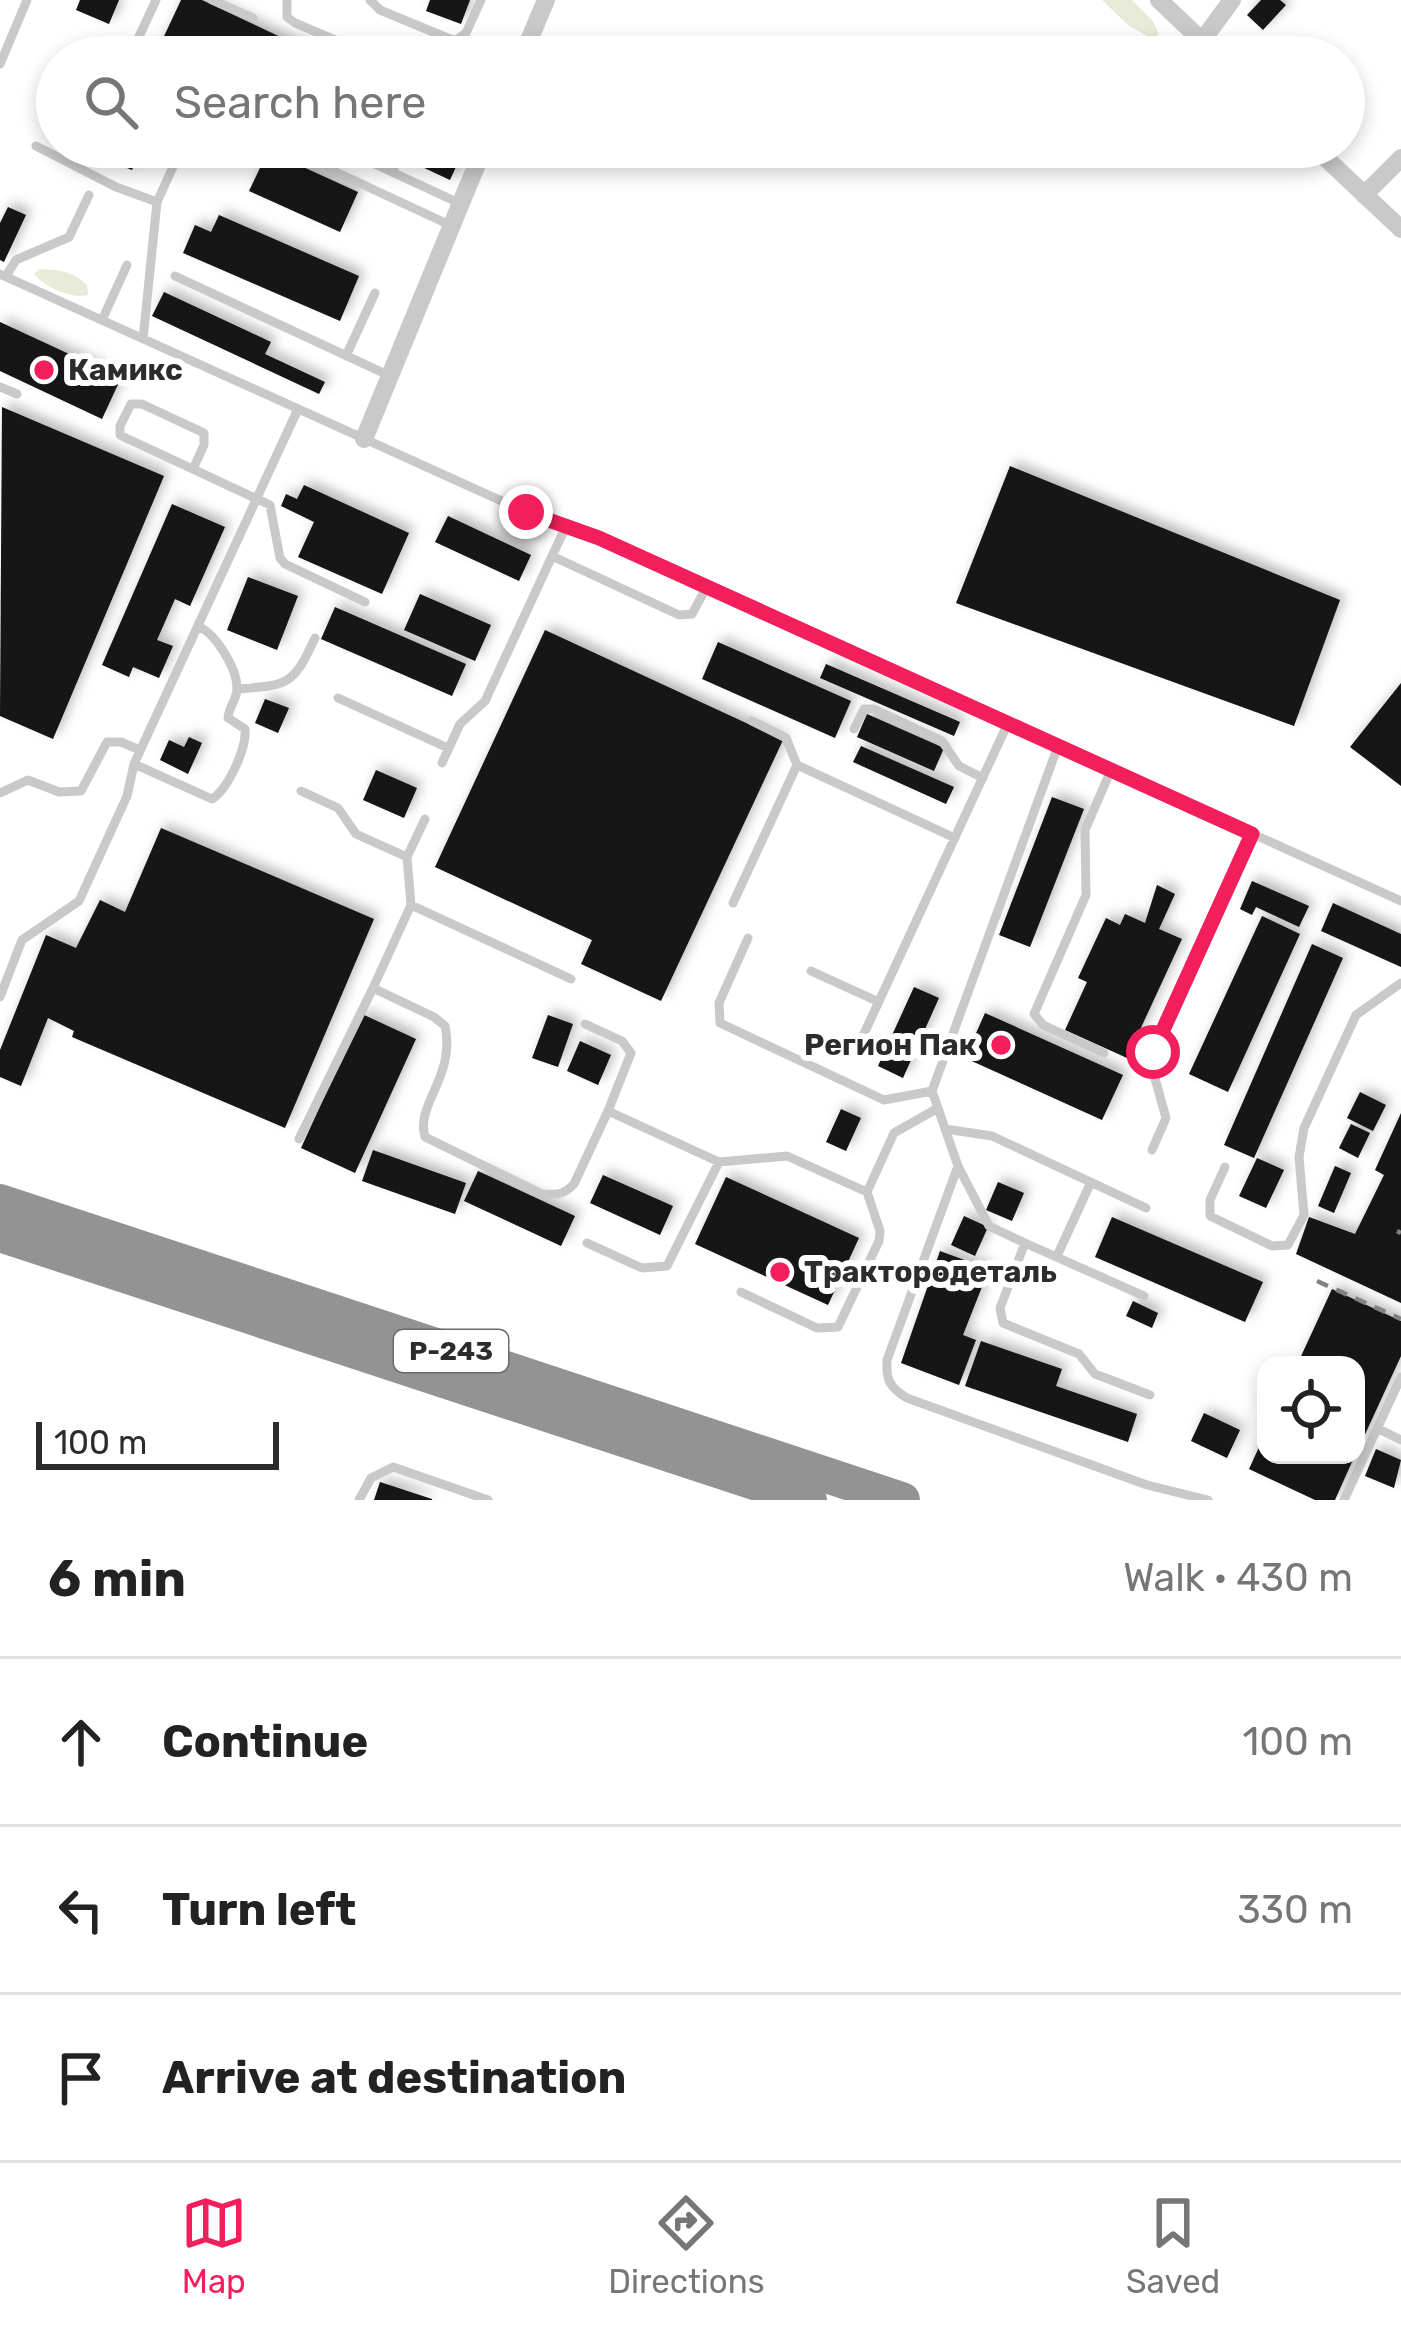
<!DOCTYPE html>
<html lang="en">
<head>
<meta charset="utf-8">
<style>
  body { margin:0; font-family:Rubik,sans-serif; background:#f2f2f2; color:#222 }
  .controls { position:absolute; right:36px; bottom:36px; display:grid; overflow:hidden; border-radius:24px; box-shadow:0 6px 18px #0003 }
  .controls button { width:108px; height:108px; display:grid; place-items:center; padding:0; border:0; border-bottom:3px solid #e0e0e0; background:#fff; color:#222; font:60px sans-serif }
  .scale { position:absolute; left:36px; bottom:30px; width:243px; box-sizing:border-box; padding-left:12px; border:6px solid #2c2c2c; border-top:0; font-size:33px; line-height:42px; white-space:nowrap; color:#2c2c2c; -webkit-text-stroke:9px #fff; paint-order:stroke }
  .stop { position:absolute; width:36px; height:36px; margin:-27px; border:9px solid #f31f5c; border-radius:50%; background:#fff }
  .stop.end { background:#f31f5c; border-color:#fff; box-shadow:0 3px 12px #0008 }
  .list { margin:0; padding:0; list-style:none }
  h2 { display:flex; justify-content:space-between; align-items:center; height:156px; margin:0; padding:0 48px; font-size:51px }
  h2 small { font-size:39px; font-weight:400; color:#767676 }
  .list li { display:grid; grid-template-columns:78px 1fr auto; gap:36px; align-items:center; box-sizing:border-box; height:168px; padding:0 48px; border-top:3px solid #e0e0e0 }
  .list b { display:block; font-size:45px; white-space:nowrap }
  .list em { font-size:39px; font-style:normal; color:#767676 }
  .icon { flex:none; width:66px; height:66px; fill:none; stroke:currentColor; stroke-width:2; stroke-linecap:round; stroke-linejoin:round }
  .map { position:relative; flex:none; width:1401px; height:1500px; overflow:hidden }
  .search { position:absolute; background:#fff; box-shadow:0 6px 18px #0003; left:36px; right:36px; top:36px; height:132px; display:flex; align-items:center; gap:30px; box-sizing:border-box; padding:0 42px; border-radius:66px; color:#767676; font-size:45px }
  .sheet { height:660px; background:#fff }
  nav { display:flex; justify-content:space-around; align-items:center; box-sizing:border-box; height:168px; border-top:3px solid #e0e0e0; background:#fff; font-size:33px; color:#767676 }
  nav a { display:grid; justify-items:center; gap:6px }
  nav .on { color:#f31f5c }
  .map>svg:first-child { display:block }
  .green { fill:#e7ebd8 }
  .building { fill:#131313; filter:url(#shadow) }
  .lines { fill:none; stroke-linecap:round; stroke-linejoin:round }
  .lane { stroke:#c9c9c9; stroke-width:9 }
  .street { stroke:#c9c9c9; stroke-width:18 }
  .highway { stroke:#939393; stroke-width:36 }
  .rail { stroke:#818181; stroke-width:4.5; stroke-dasharray:12 9; stroke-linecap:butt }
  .route { stroke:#f31f5c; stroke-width:15 }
  .poi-dot { fill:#f31f5c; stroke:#fff; stroke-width:4.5 }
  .labels { text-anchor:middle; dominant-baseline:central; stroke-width:12; stroke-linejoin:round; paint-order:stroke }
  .shield { fill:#fff; stroke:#6b6b6b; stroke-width:3 }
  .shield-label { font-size:27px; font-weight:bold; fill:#2c2c2c }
  .poi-label { font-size:30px; font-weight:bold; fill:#2c2c2c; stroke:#fff; text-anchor:start }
</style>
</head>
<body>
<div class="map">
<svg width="1401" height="1500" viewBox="0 0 1401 1500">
  <defs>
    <filter id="shadow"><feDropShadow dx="5.5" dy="-5.5" stdDeviation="6" flood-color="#0004"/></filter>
  </defs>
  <rect width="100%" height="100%" fill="#fff"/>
  <path class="green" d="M1102,0H1132L1153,21L1159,34L1151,38L1129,26Z
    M40,269C60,270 72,271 87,285L88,295C70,299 45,287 34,274Z"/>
  <path class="building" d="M80,0H119L109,24L76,10Z
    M181,0H202L323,57H181L159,47Z
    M430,0H470L461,24L426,11Z
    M1261,0H1280L1286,5L1263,30L1247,15Z
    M75,147H174L167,164L139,153L132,170Z
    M428,147H465L450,180L420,166Z
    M268,151L358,192L340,232L249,191Z
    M8,207L26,215L4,262L0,260V223Z
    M219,215L359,276L340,321L183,253L195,225L211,232Z
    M164,292L271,342L265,354L325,382L319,394L152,316Z
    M0,322L121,378L102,419L0,371Z
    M2,407L164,476L53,739L0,716Z
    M1010,466L1340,600L1294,726L956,603Z
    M304,485L409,533L382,594L298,557L314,522L281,506L286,494L297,499Z
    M172,504L225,527L190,606L175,599L157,640L173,646L159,678L133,667L129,677L102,665Z
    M448,516L531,555L519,581L435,542Z
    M248,577L298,596L277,650L227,630Z
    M420,594L491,625L475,661L404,630Z
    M335,607L466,664L452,696L321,639Z
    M545,630L783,740L661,1001L581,964L592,940L435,867Z
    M718,642L851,701L835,738L702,679Z
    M826,664L960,722L954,736L820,678Z
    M1401,683V786L1350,747Z
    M265,699L289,708L278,733L255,723Z
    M867,714L944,748L934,771L857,737Z
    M189,737L202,743L188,774L160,760L169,740L184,747Z
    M861,746L954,787L946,804L853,762Z
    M376,770L417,788L404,818L363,800Z
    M1052,797L1084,809L1030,947L999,935Z
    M161,828L374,919L285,1128L72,1037L74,1031L48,1018L21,1086L0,1077V1050L46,935L76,948L100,900L125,912Z
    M1252,881L1309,906L1299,927L1256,907L1252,915L1240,909Z
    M1157,885L1175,894L1159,929L1182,939L1127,1058L1065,1030L1087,982L1078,978L1106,918L1120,925L1125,914L1145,923Z
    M1333,903L1401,934V967L1321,931Z
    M1262,916L1300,934L1228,1092L1189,1074Z
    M1312,944L1343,958L1254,1158L1224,1145Z
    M914,987L939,998L903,1078L878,1066Z
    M985,1013L1123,1075L1102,1120L965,1058Z
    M362,1014L416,1039L355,1173L301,1148Z
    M548,1015L573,1024L558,1067L532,1058Z
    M580,1041L611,1055L598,1085L567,1071Z
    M1360,1092L1386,1105L1373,1131L1347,1118Z
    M841,1109L861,1118L846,1151L826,1142Z
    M1401,1113V1303L1296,1254L1309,1217L1355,1234L1384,1175L1375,1170Z
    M1351,1124L1370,1133L1358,1158L1339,1148Z
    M373,1150L466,1183L455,1214L362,1181Z
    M1257,1158L1284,1170L1266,1208L1239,1196Z
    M1335,1166L1351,1173L1334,1213L1318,1206Z
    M478,1171L575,1216L561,1246L464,1201Z
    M603,1175L673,1206L660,1235L590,1203Z
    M726,1177L859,1238L828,1305L695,1244Z
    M998,1182L1024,1193L1012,1221L986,1210Z
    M964,1216L988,1227L975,1256L951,1245Z
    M1112,1217L1263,1282L1245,1322L1095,1257Z
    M940,1251L989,1269L963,1335L976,1340L959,1385L901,1363Z
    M1332,1289L1401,1321V1356L1356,1454V1365H1297Z
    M1133,1301L1158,1313L1152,1328L1126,1316Z
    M981,1341L1062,1369L1056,1386L1137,1414L1128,1442L965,1386Z
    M1204,1413L1240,1430L1227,1458L1191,1441Z
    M1266,1432V1455H1355L1335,1500H1315L1249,1469Z
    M1376,1449L1401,1460L1394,1488L1365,1476Z
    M380,1482L432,1499V1500H374Z"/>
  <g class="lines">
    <path class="lane" d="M212,0L253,18
      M287,0V17L295,23L375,57
      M370,0L380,10L455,41L466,33L481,0
      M314,47L336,57
      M144,57L138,53L137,41L156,0
      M0,64L27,0
      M36,146L116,187L157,202L143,339
      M282,147L452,226
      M338,147L461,204
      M392,172L404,147
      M157,202L182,147
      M0,274L526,512L599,538L1401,901
      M6,276L16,260L69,237L89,195
      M175,276L390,376
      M102,320L127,265
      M346,356L375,293
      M0,387L17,394
      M193,469L204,445V433L142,404H131L120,426V435L126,438L270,505L280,558L285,564L365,602
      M552,556L679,615L692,614L707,586
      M237,689C288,685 293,686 315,638
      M338,698L448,748
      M752,721L786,738L797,765
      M854,729L864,709H874L942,741L959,766L983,778
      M1058,746L932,1091L958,1166L887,1360C886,1380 889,1387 907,1398L1147,1485L1208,1500
      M442,763L460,724L485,701L566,526
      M134,764L212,799C228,789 247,748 245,729L228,718C229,707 236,700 237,690C238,669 216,634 198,626
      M301,791L338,808L356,834L407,857
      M0,793L28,780L59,792L81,791L107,742H121L140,750
      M425,819L407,857L411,905L373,988L434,1017L445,1026C456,1077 415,1104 425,1137L542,1194C556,1195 564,1195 574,1184L608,1111
      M733,903L797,765L955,838
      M411,905L571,979
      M748,938L719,1003L720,1023L884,1100L932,1091
      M811,971L879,1002
      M0,997L22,940L79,901L127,796L134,764L298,409
      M585,1024L622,1041L631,1053L608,1111L719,1162L787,1156L867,1192L894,1133L938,1108
      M855,1053L1008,723
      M1104,1053L1043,1025L1034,1014L1086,895L1085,830L1111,770
      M945,1129L992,1136L1146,1208
      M299,1139L373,988
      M1152,1150L1166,1118L1151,1064L1156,1040L1252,834
      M958,1166L989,1226L1025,1243L1000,1308L1003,1323L1079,1354L1095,1374L1150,1395
      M1225,1167L1210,1200V1216L1272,1246L1288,1245L1304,1215L1299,1157L1304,1128L1356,1015L1401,983
      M587,1243L642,1268L667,1266L719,1162
      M1025,1243L1144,1296
      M1057,1256L1091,1182
      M741,1292L817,1328L838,1327L879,1241L880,1231L867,1192
      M1377,1428L1401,1440
      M359,1500L371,1478L393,1467L488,1500
      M1344,1500L1401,1377"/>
    <path class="street" d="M1159,0L1219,57
      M1202,41L1232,0
      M522,57L546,0
      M1314,147L1401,229
      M1364,195L1401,158
      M364,439L484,147"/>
    <path class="highway" d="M0,1202L902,1500
      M0,1234L809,1500"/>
    <path class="rail" d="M1397,1231L1401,1233
      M1317,1281L1401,1319"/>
  </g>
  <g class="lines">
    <path class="route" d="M526,512L599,538L1252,834L1153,1052"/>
  </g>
  <g class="poi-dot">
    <circle cx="44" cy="370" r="12"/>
    <circle cx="1001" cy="1045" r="12"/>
    <circle cx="780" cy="1272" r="12"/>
  </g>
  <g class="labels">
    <rect class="shield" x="394" y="1330" width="114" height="42" rx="9"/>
    <g class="shield-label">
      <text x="451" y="1351">Р-243</text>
    </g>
    <g class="poi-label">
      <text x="68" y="370">Камикс</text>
      <text x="977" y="1045" text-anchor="end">Регион Пак</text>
      <text x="804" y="1272">Трактородеталь</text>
    </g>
  </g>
</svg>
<div class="controls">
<button><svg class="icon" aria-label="locate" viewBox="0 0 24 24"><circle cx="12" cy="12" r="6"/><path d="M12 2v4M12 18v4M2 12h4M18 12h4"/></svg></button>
</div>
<div class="scale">100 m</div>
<div class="stop" style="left:1153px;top:1052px"></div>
<div class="stop end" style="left:526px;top:512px"></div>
<div class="search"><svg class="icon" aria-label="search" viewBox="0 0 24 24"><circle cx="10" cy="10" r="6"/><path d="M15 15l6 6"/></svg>Search here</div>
</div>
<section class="sheet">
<h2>6 min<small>Walk · 430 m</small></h2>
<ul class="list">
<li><svg class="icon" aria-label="ahead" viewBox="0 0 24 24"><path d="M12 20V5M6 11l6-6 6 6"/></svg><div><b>Continue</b></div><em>100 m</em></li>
<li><svg class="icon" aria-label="left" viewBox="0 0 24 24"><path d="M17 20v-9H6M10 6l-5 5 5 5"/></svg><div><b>Turn left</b></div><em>330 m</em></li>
<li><svg class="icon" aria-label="arrive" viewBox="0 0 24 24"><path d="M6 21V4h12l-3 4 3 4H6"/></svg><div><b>Arrive at destination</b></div></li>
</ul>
</section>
<nav>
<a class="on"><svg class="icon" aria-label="map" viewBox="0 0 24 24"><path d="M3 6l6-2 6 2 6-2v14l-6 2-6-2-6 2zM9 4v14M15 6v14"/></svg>Map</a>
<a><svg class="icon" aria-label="directions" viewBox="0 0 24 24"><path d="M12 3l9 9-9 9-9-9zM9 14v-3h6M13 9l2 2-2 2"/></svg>Directions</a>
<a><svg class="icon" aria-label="saved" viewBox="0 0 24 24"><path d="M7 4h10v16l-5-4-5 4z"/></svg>Saved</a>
</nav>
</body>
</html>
